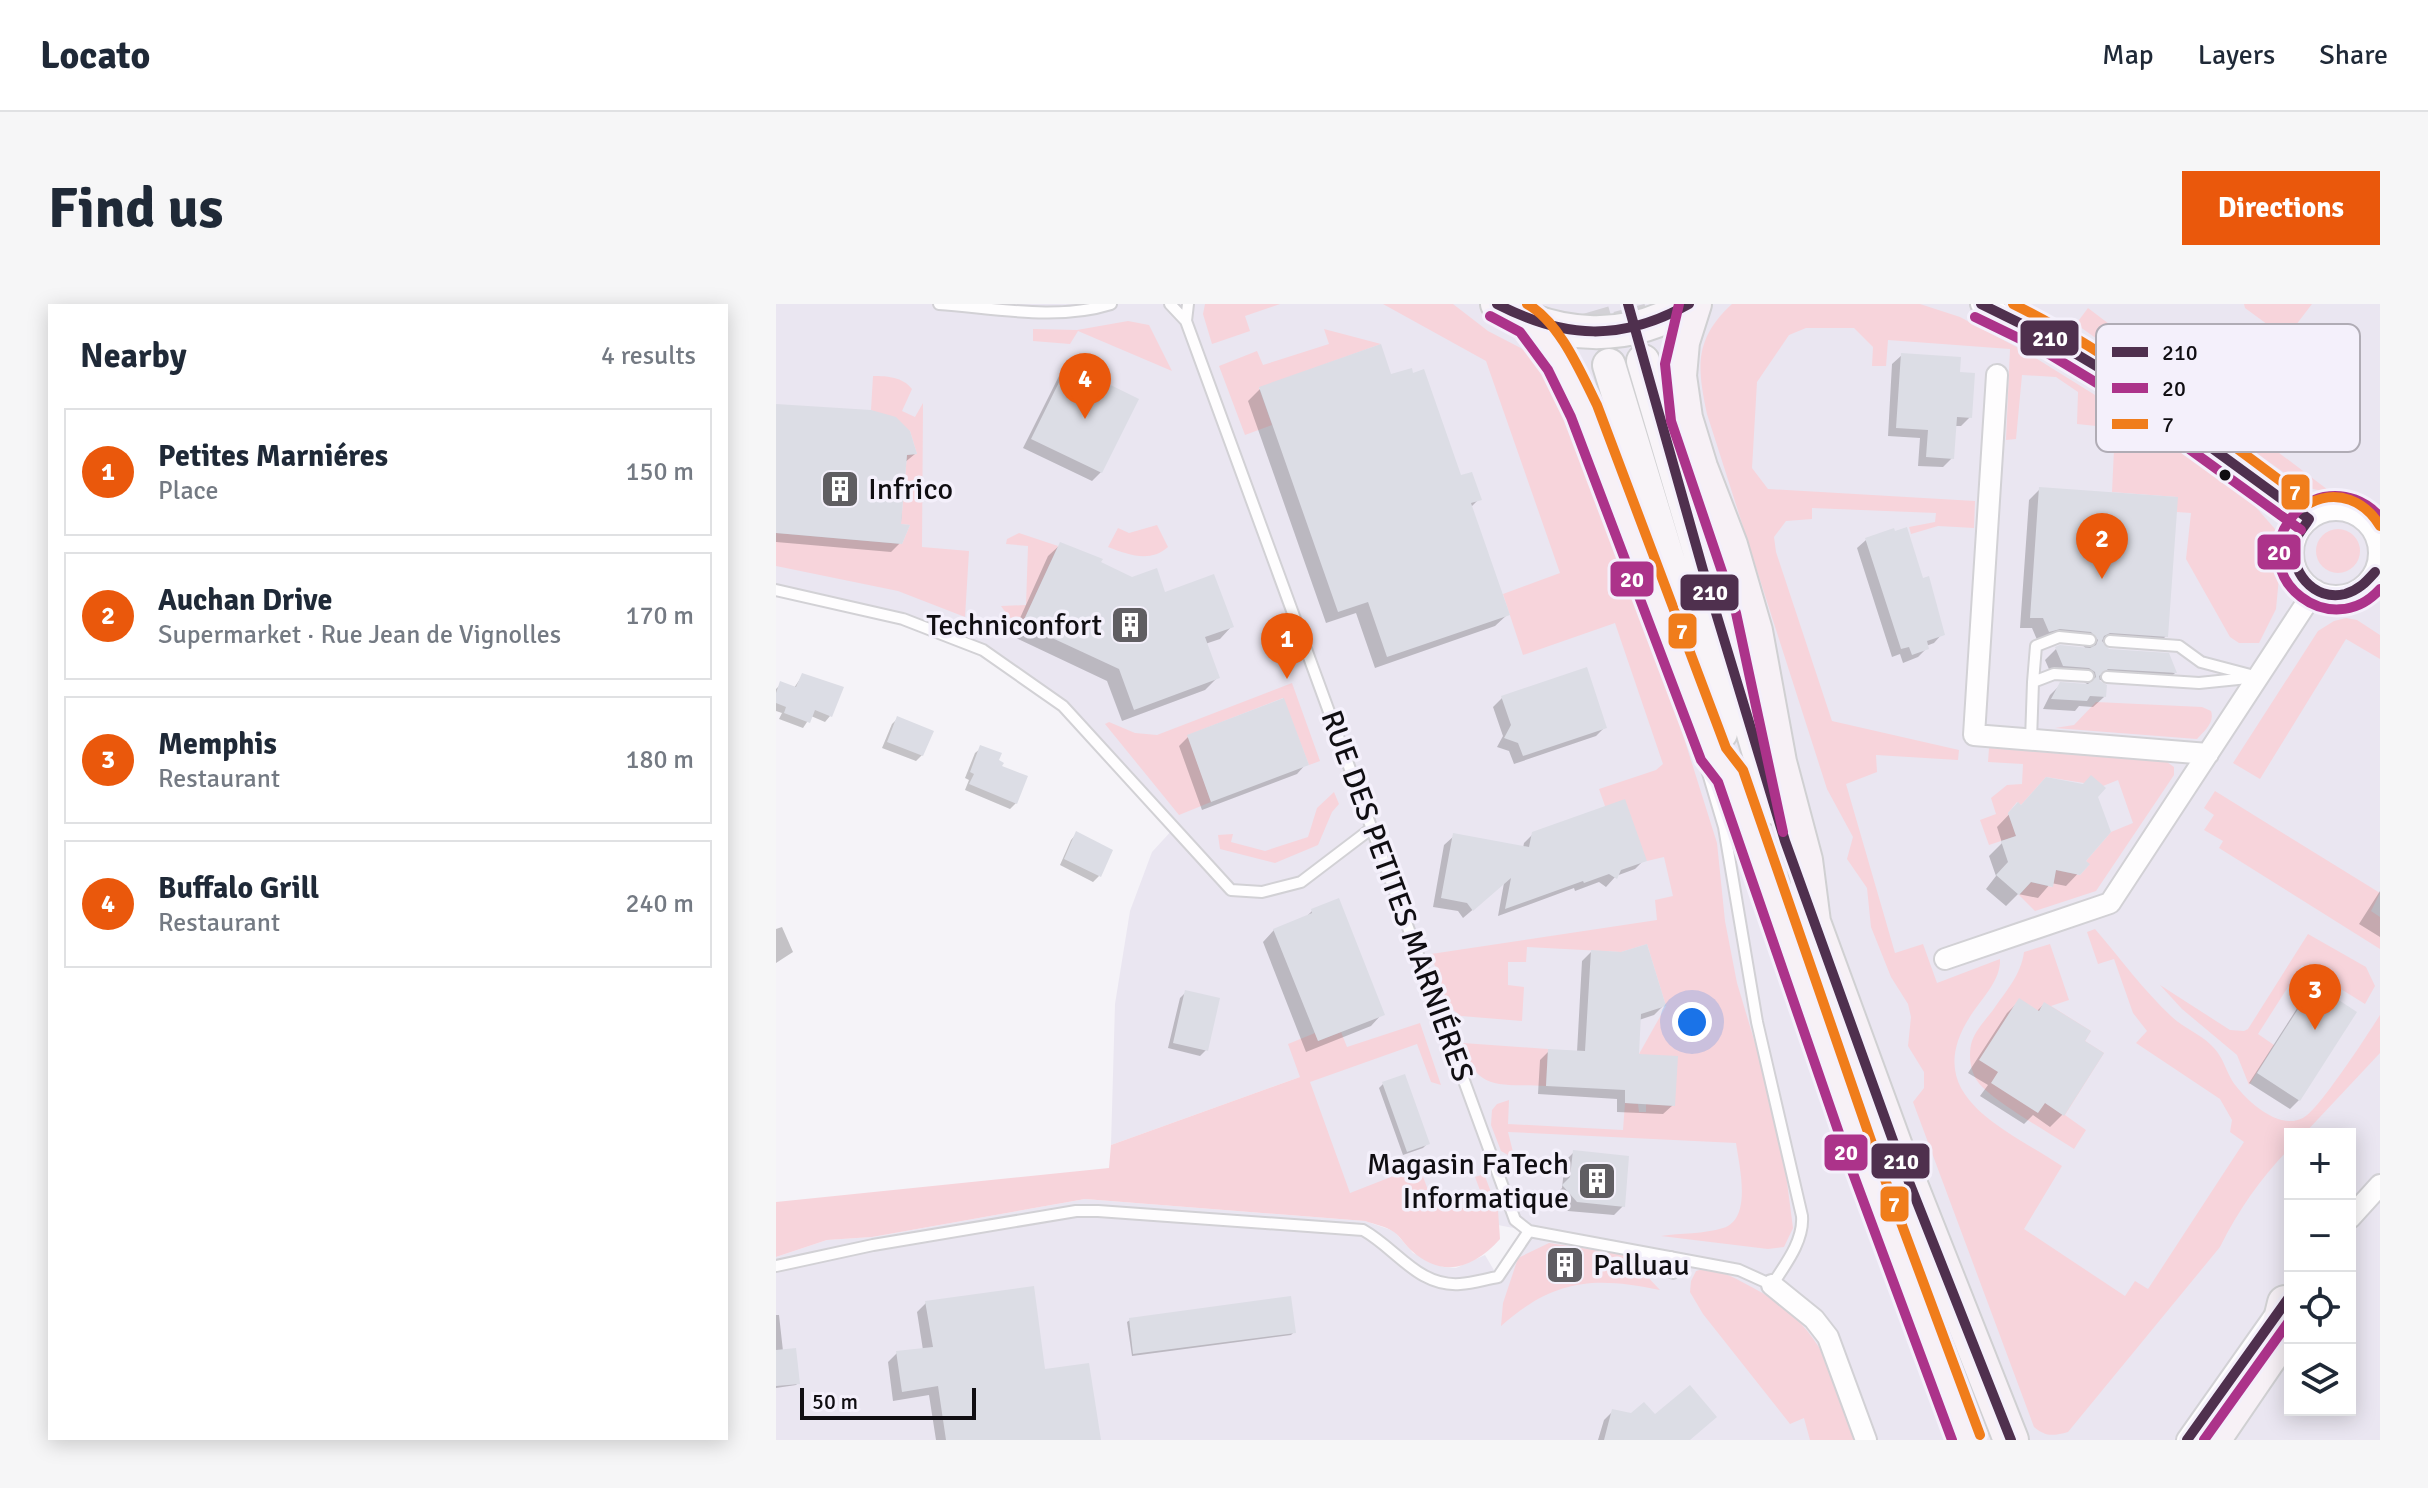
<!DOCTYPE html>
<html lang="en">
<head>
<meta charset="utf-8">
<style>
  body { margin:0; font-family:Signika,sans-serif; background:#f6f6f7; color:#1f2937 }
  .controls { position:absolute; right:24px; bottom:24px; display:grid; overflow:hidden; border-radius:0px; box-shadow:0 4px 20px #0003 }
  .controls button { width:72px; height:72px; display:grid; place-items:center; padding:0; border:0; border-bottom:2px solid #e0e1e3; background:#fff; color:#1f2937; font:40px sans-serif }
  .scale { position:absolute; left:24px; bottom:20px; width:176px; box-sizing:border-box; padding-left:8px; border:4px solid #100e12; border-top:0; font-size:22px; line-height:28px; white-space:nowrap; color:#100e12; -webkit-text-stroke:6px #f4f0fb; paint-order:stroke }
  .you { position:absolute; left:916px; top:718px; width:28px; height:28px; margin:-20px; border:6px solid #fff; border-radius:50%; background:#1a73e8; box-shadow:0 0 0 12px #1a73e833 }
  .badge { display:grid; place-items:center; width:52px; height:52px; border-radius:50%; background:#ea580c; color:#fff; font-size:26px; font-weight:700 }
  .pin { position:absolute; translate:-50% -66px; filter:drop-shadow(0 2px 4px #0008) }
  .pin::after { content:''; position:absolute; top:42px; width:28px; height:24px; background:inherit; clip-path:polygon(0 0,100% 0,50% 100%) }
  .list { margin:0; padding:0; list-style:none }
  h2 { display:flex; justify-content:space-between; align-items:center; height:104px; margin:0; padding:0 32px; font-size:34px }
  h2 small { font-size:26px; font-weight:400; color:#747a83 }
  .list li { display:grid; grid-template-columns:52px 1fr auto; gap:24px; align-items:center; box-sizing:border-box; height:128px; margin:0 16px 16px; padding:0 16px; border:2px solid #e0e1e3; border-radius:0px }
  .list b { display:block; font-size:30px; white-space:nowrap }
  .list p { margin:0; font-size:26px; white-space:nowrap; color:#747a83 }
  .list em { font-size:26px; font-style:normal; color:#747a83 }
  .icon { flex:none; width:44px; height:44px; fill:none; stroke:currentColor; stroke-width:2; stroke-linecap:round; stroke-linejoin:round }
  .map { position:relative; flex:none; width:1604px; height:1136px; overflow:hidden; border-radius:0px }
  header { display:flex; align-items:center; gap:48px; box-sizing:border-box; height:112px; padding:0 40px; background:#fff; border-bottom:2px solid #e0e1e3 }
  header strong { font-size:38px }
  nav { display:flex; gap:44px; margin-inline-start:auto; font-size:28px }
  .intro { display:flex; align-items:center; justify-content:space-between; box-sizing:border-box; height:192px; padding:0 48px }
  h1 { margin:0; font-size:56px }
  .button { padding:20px 36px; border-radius:0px; background:#ea580c; color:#fff; font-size:28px; font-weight:700 }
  main { display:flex; gap:48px; padding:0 48px }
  aside { flex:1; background:#fff; border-radius:0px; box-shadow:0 4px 20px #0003 }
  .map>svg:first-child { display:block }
  .built { fill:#eae6f1; fill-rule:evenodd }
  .green { fill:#f7d4db }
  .shadow { fill:#0003 }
  .building { fill:#dcdde5 }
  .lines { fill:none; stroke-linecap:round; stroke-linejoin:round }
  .primary-tunnel { stroke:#d3d1d6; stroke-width:32; stroke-dasharray:32 16; stroke-linecap:butt }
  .service-casing { stroke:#d2d1d5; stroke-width:14 }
  .minor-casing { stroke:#d2d1d5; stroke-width:24 }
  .primary-casing { stroke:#d0d0d2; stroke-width:36 }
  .trunk-casing { stroke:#d0d0d2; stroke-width:38 }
  .service { stroke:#fefdfe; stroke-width:10 }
  .minor { stroke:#fefdfe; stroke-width:20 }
  .primary { stroke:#f8f4f8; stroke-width:32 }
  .trunk { stroke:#f7f1f6; stroke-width:34 }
  .bus-1-casing { stroke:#f4f0fb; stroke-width:16 }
  .bus-2-casing { stroke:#f4f0fb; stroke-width:16 }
  .bus-3-casing { stroke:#f4f0fb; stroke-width:16 }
  .bus-1 { stroke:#4f304e; stroke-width:10 }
  .bus-2 { stroke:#ac338a; stroke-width:10 }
  .bus-3 { stroke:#f07d1b; stroke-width:10 }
  .bus-dot { fill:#100e12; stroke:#f4f0fb; stroke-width:3 }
  .labels { text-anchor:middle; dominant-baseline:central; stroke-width:7; stroke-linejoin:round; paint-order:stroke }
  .poi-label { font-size:30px; fill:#100e12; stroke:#f4f0fb; text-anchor:start }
  .street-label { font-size:30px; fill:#100e12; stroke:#f4f0fb }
  .key { fill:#f4f0fb; stroke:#b0acb5; stroke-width:2 }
  .key-label { font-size:22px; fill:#100e12 }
  .line-badge { stroke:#f4f0fb; stroke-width:3 }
  .badge-label { font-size:22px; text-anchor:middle; font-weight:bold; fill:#fff }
</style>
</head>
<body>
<header>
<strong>Locato</strong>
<nav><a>Map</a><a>Layers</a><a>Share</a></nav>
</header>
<div class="intro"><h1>Find us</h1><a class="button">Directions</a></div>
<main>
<aside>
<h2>Nearby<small>4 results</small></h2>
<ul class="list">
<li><span class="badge">1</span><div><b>Petites Marniéres</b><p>Place</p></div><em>150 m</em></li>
<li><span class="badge">2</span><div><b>Auchan Drive</b><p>Supermarket · Rue Jean de Vignolles</p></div><em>170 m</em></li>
<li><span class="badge">3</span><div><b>Memphis</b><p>Restaurant</p></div><em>180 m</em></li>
<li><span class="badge">4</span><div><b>Buffalo Grill</b><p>Restaurant</p></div><em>240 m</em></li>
</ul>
</aside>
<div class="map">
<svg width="1604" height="1136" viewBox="0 0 1604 1136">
  <rect width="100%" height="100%" fill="#f5f3f8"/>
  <path class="built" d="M0,0H1604V1136H0V953L51,936L96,933L309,895L589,917L618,927L637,949L667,963L680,964L709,951L722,973L752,927L722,921L721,906L568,894L524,773L335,841L339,700L354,607L376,548L398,524L287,402L207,346L127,315L0,286ZM1514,830H1574V1106H1514Z"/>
  <path class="green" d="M429,0H504L469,12L474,27L436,40L427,10Z
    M607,0H677L712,27L756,50L770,66L780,85L886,364L941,539L949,617L961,679L985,759L1008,855L1017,924L1008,943L992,945L885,932C905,929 928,930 947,924C977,915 963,861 960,839L732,828L737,848L732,851L725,847L715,821L716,806L721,800L733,796L732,820L847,826L849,799L862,800L863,808H870V800L899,802L863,750L890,702L871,640L845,648L751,643L750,658H732V681L748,683L746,717L685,712L672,702L655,650L881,616L879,596L897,592L888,553L871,557L829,502L823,485L880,466L887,460L839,319L747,351L727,290L784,269L710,57Z
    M956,0H1144L1184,13L1250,48L1372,124L1478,201L1499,225L1504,263L1500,305L1483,339H1463L1454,333L1410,255L1415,209L1401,208V193L1336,188L1339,124L1301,120L1302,88L1280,73L1246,71L1240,135L1230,136L1234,45L1112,36L1110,62H1096L1097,43L1078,24H1030L1013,31L981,78L976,164L992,185L1199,197L1198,224L1162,222L1135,230L1133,223L1159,218L1160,209L1036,204V215L1010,217L998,233L1000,248L1056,417L1183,446L1182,456L1100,451L1101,468L1070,480L1119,649L1147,640L1161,679L1224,655C1225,675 1208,692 1197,708C1140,791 1227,823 1286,862L1248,925L1349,992L1359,977L1372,985L1468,838L1454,828L1456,816L1444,795L1360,739L1371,727L1357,709L1338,655L1322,660L1311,628L1319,625C1344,654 1368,687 1396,713C1408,724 1424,730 1435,741C1449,754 1450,770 1460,782C1474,800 1504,826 1527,814C1543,806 1592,730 1604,711V749L1528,830H1514V844C1485,874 1463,905 1444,943L1292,1128C1277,1132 1270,1133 1258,1123L1137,798L1148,784V768L1132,742L1135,713L1132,700L1115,673L1095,623L1091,584L1071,555L1077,533L1051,485L931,110C921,63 918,35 956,0Z
    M1468,0H1536L1510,34L1469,4Z
    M1312,4L1556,189L1528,183L1300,20Z
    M352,17L373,21L396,67L302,27L294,40L257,37V25L301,26Z
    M548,25L605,40L483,84L496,121L469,131L443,62L481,47L487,61L553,40Z
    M97,72C111,72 127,73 136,85L126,107L139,113L147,99L146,243L193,247L189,313L122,287L0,262V229L126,240L134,221L125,220L131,151L141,150L134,127L95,106Z
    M381,221L392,243C374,259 353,251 332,243L342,224L353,229Z
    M1540 247a22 22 0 1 1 44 0a22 22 0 1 1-44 0Z
    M243,229L282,242L246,320L233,313L225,302L250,301L252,242L230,240L231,235Z
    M1570,314L1581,316L1604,331V355L1570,335L1484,475L1457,459L1542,327L1558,317Z
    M516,379L544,457L533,461L507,394L412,431L435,498L403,511L329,420L333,418L359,429L381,431Z
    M1320,398L1426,403L1435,407C1439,419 1428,427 1421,435L1279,424L1298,421Z
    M1213,444L1391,458L1398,463V471L1320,587L1259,607L1243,591L1255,578L1276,583L1280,566L1304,571L1313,561L1310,557L1335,528L1357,519L1342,476L1327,482L1270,473L1245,501L1241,498L1232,509L1240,532L1213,541L1204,516L1220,510L1215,494L1231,481L1246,480L1247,460L1212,458Z
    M1439,487L1604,589L1595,607L1604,613V645L1443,544L1447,537L1428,526L1438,511L1428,504Z
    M558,488L563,500L556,508L542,541L499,559L444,545L442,531L457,530L455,538L489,547L532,533L541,504Z
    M1532,630L1590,663L1599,682L1589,700L1526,661L1482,730L1498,741L1473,781L1461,751L1406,705L1384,681L1454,726L1468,727L1472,725Z
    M1274,640L1293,696L1275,702L1315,727L1309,737L1328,749L1289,811L1310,826L1298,845C1276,830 1216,797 1202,778C1194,767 1192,750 1196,737C1200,726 1210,715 1217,706C1230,687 1245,671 1248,648Z
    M644,719L665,781L655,778L641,740L534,778L574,889L643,862L658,902L711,905L699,873L708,870L722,906L724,935C698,964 667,975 636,947C629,941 625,933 618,928C611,923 598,920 589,917L309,895L96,933L51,936L0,953V898L333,864L335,841L524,773L512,740L539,729L542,737L565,728L571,743Z
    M687,739L772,745L770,782C727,779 699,790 687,739Z
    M773,939L851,951L884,986C818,972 778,975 725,1022L727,999L742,954Z
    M930,964C950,968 964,977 981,986C1046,1022 1058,1071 1083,1136H1034L1028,1114L1014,1120L927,1010L914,988L915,977L920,967Z"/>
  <path class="shadow" d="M1126,51L1182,69L1194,113L1185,122H1179L1176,154L1167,163L1142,162L1144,134L1112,132L1116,60Z
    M292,63L325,168L316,177L247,144L283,72Z
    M484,85L684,174L703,195L694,204L732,310L719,322L599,364L580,309L550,319L472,97Z
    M0,102L139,150L128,159L124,239L115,248L0,238Z
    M1264,185L1390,332L1379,343L1325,339L1332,347L1399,369L1388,379L1322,376L1328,393L1317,403L1303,402L1299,407L1267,405L1274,391L1285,380L1314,382L1302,374L1276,372L1269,356L1280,345L1311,346L1304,338H1262L1256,324H1244L1253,196Z
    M1090,236L1166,330L1158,339L1150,342L1151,344L1142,353L1127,359L1124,350L1116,353L1081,244Z
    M285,240L456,322L444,335L429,340L441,374L429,386L346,417L331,377L236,332L272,252Z
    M26,372L54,412L49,418L35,412L27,424L3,415L6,409L0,407V385L5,380L18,384Z
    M726,394L829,423L820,432L738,460L733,447L721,443L727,432L717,403Z
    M122,414L146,451L140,457L106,444L116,420Z
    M412,433L530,460L521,470L426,506L403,442Z
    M205,444L220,458L240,499L234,505L189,486L193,476L189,474L199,449Z
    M1320,492L1307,557L1311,560L1290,582L1275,579L1262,594L1242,590L1230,602L1210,585L1220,572L1213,552L1226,539L1221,523L1242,501L1244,503Z
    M300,530L335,547L323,572L317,578L284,561L295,536Z
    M757,530L868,556L859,565L840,572L830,583L823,578L799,587L798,584L722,612L728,579L687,614L682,607L657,603L668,541L678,532L747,544L748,539Z
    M1604,587V633L1583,620Z
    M536,607L606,710L595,722L530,748L487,638L498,626L528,615Z
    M6,623L17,648L0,659V625Z
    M815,648L887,702L878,711L863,716L861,752L897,801L887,810L841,808V795L762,790L764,756L773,747L801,748L806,657Z
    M1538,683L1523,796L1514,805L1473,779L1529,692Z
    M410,688L430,746L424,752L392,744L404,694Z
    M1243,697L1260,708L1268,700L1306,737L1287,810L1274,823L1257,811L1248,820L1204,792L1212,781L1192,769L1231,709Z
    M607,780L651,840L647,844L627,851L603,784Z
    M798,848L847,902L838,911L792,907L779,891L786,884L789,857Z
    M150,999L268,1067L323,1136H160L153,1091L117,1097L112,1058L121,1049L147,1046L141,1008Z
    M0,1011H3L7,1047L22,1079L20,1081L0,1084Z
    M354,1016L518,1028L515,1031L356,1052L351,1018Z
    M837,1107L879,1113L913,1136H822L828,1116Z"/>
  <path class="building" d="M605,40L615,70L636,64L637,69L648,65L685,171L696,168L706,196L695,199L734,311L611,353L592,298L562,308L483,83Z
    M1125,49L1185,53L1184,68L1199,69L1196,114L1181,113L1178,155L1150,153L1152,126L1120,124Z
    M292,60L363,95L326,169L255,135Z
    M0,100L95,106L120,113L134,127L141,150L131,151L125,220L134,221L126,240L0,229Z
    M1263,183L1402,193L1392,333L1334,329L1328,332L1326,337L1333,345L1393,349L1401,369L1332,365L1323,372L1324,377L1331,381L1330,393L1314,392L1311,397L1275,395L1284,378L1312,380L1320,373L1319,368L1313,364L1287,362L1279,343L1284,341L1314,344L1320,341L1322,336L1315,328L1284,325L1273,328L1267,314H1254Z
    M1131,223L1147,274L1153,272L1169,331L1151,337L1153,345L1136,351L1133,343L1125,345L1089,234L1118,224L1119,227Z
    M284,238L327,255L325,258L356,273L381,264L389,288L438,270L458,323L429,333L444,374L358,406L343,365L246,320Z
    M811,363L831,424L747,452L742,439L728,434L735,421L725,392Z
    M26,369L68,383L56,413L39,406L34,419L8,409L10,403L0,399V389L4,377L20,383Z
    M508,394L533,461L435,498L411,431Z
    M121,412L158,427L147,452L111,438Z
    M204,441L226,449L223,456L228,459L226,462L252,472L241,500L193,480L198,470L194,468Z
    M1315,471L1330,484L1322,493L1335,528L1310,557L1314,560L1304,571L1280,566L1277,583L1255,578L1243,591L1220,571L1232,558L1225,537L1240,532L1232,509L1242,498L1245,501L1270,473L1307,480Z
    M849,495L871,557L845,566L841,575L833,570L808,579L807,577L729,605L735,574L697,607L691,599L665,594L677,529L753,543L756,528Z
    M300,527L337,546L325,573L288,555Z
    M563,594L609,711L542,737L497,625L536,609L535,605Z
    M871,640L890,702L865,710L863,750L902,752L899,802L849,799V786L770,782L772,745L809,747L815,646L845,648Z
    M1538,680L1581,708L1524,797L1481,769Z
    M409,686L444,694L432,747L397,739Z
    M1243,694L1263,707L1268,698L1315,727L1309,737L1328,749L1288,812L1269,799L1262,809L1215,779L1222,768L1203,756Z
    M629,770L654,840L631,848L606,778Z
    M797,846L853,852L849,903L801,898L786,881L794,873Z
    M258,982L269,1065L313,1059L325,1136H170L162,1082L126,1088L120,1047L157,1043L149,997Z
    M515,992L520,1029L357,1050L353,1014Z
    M20,1044L24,1080L0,1082V1046Z
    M914,1081L941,1113L914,1136H828L836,1105L855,1109L868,1098L879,1110Z"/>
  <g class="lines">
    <path class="primary-tunnel" d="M853,4L867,57
      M817,7L833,61"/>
    <defs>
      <path id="service" d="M163,0C219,4 281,17 335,0
        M394,0L410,17L739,916L753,927L963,966L996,981C1009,961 1028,937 1026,912L981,718L948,523L929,459
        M410,17L412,0
        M0,286L127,315L207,346L287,402L455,586L486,588L525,578L596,524
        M1334,337L1403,342L1425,358L1482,373
        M1331,373L1423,379L1472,374
        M1257,378L1260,342L1283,333L1314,336
        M1255,436L1257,378L1278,370L1312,372
        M895,953L897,969
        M0,962L97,941L300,907H322L587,926C621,945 642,983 684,980C697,979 710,975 722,973L753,927"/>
      <path id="minor" d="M1205,0L1270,32L1337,72L1533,215
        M1221,71L1198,431L1432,450
        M1517 249a43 43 0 1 1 86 0a43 43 0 1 1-86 0Z
        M1169,655L1334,599L1539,286
        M1574,914L1604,881
        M996,981L1038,1015L1052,1033L1090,1136
        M1411,1136L1497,1014"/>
      <path id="primary" d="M721,0C781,35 853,40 913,0
        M867,57L999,504
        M833,61L945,429"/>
      <path id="trunk" d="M918,0L906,38L903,72L909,114L924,163L954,241L979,327L1003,458L1029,556L1037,618L1120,845L1235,1136
        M753,17L784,59L808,107L938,451L954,471L1088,859L1191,1136
        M1437,1136L1497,1048L1509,999"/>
    </defs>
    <use href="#service" class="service-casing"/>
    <use href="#minor" class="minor-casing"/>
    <use href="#primary" class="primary-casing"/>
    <use href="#trunk" class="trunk-casing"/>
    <use href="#service" class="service"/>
    <use href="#minor" class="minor"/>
    <use href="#primary" class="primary"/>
    <use href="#trunk" class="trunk"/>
    <defs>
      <path id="bus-1" d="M721,0C789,35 846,38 913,0
        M852,0L927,266L1009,537L1120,845L1235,1136
        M1205,0L1270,32L1337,72L1533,215
        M1533,215C1529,222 1522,229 1520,236C1511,266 1538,298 1569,290C1583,286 1590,278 1599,268
        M1411,1136L1514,992"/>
      <path id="bus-2" d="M903,0L889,60L895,117L960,309L1007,528
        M714,12L744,28L772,66L795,113L925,456L942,478L1075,864L1176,1136
        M1199,13L1263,44L1329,84L1525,226
        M1604,213C1590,197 1570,189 1548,193C1534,196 1521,205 1513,217C1473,275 1555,339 1604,285
        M1428,1136L1514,1016"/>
      <path id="bus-3" d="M751,0C783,17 805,69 821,101L950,444L967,466L1101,854L1204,1131
        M1237,0C1344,53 1438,128 1534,199C1562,185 1589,197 1604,222"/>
    </defs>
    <use href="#bus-1" class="bus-1-casing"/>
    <use href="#bus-2" class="bus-2-casing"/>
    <use href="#bus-3" class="bus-3-casing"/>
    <use href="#bus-1" class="bus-1"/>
    <use href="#bus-2" class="bus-2"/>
    <use href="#bus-3" class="bus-3"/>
  </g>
  <defs>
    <symbol id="building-square" viewBox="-11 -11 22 22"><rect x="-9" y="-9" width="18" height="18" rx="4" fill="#605e62" stroke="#f4f0fb"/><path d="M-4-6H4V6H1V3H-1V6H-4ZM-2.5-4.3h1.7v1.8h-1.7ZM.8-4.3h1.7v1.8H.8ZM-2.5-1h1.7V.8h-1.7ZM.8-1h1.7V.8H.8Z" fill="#fff"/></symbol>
  </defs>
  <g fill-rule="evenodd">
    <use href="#building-square" x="42" y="163" width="44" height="44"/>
    <use href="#building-square" x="332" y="299" width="44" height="44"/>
    <use href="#building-square" x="799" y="855" width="44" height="44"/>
    <use href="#building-square" x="767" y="939" width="44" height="44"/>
  </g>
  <circle class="bus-dot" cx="1449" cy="171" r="7"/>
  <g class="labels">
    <g class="poi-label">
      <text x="92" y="185">Infrico</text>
      <text x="326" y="321" text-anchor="end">Techniconfort</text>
      <text x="793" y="860" text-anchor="end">Magasin FaTech<tspan x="793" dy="34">Informatique</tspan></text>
      <text x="817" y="961">Palluau</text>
    </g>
    <g class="street-label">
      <text transform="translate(621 592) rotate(70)">RUE DES PETITES MARNIÉRES</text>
    </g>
  </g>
  <rect x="1320" y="20" width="264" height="128" rx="12" class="key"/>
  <rect x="1336" y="43" width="36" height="10" fill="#4f304e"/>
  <rect x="1336" y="79" width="36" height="10" fill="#ac338a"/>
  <rect x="1336" y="115" width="36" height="10" fill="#f07d1b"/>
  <g class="key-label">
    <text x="1386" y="56">210</text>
    <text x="1386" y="92">20</text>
    <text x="1386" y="128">7</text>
  </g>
  <g class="line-badge">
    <rect x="1243" y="15" width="61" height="38" rx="8" fill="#4f304e"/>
    <rect x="1504" y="169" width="31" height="38" rx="8" fill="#f07d1b"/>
    <rect x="1480" y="229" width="46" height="38" rx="8" fill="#ac338a"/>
    <rect x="833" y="256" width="46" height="38" rx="8" fill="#ac338a"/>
    <rect x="903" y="269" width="61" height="39" rx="8" fill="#4f304e"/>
    <rect x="891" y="308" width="31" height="38" rx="8" fill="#f07d1b"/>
    <rect x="1047" y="829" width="46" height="39" rx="8" fill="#ac338a"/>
    <rect x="1094" y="838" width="61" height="38" rx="8" fill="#4f304e"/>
    <rect x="1103" y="881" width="31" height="38" rx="8" fill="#f07d1b"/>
  </g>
  <g class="badge-label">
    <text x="1274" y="42">210</text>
    <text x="1519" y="196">7</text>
    <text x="1503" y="256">20</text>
    <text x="856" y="283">20</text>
    <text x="934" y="296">210</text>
    <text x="906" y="335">7</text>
    <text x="1070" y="856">20</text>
    <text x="1125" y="865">210</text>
    <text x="1118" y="908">7</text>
  </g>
</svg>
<div class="controls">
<button>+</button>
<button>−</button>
<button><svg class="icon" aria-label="locate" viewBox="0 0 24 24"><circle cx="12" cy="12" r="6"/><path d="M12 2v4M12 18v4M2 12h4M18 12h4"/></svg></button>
<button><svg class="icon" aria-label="layers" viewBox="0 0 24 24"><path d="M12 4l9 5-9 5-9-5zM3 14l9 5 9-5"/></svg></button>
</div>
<div class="scale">50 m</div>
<div class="you"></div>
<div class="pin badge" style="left:511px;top:375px">1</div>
<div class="pin badge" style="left:1326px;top:275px">2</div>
<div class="pin badge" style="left:1539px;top:726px">3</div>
<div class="pin badge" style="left:309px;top:115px">4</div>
</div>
</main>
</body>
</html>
